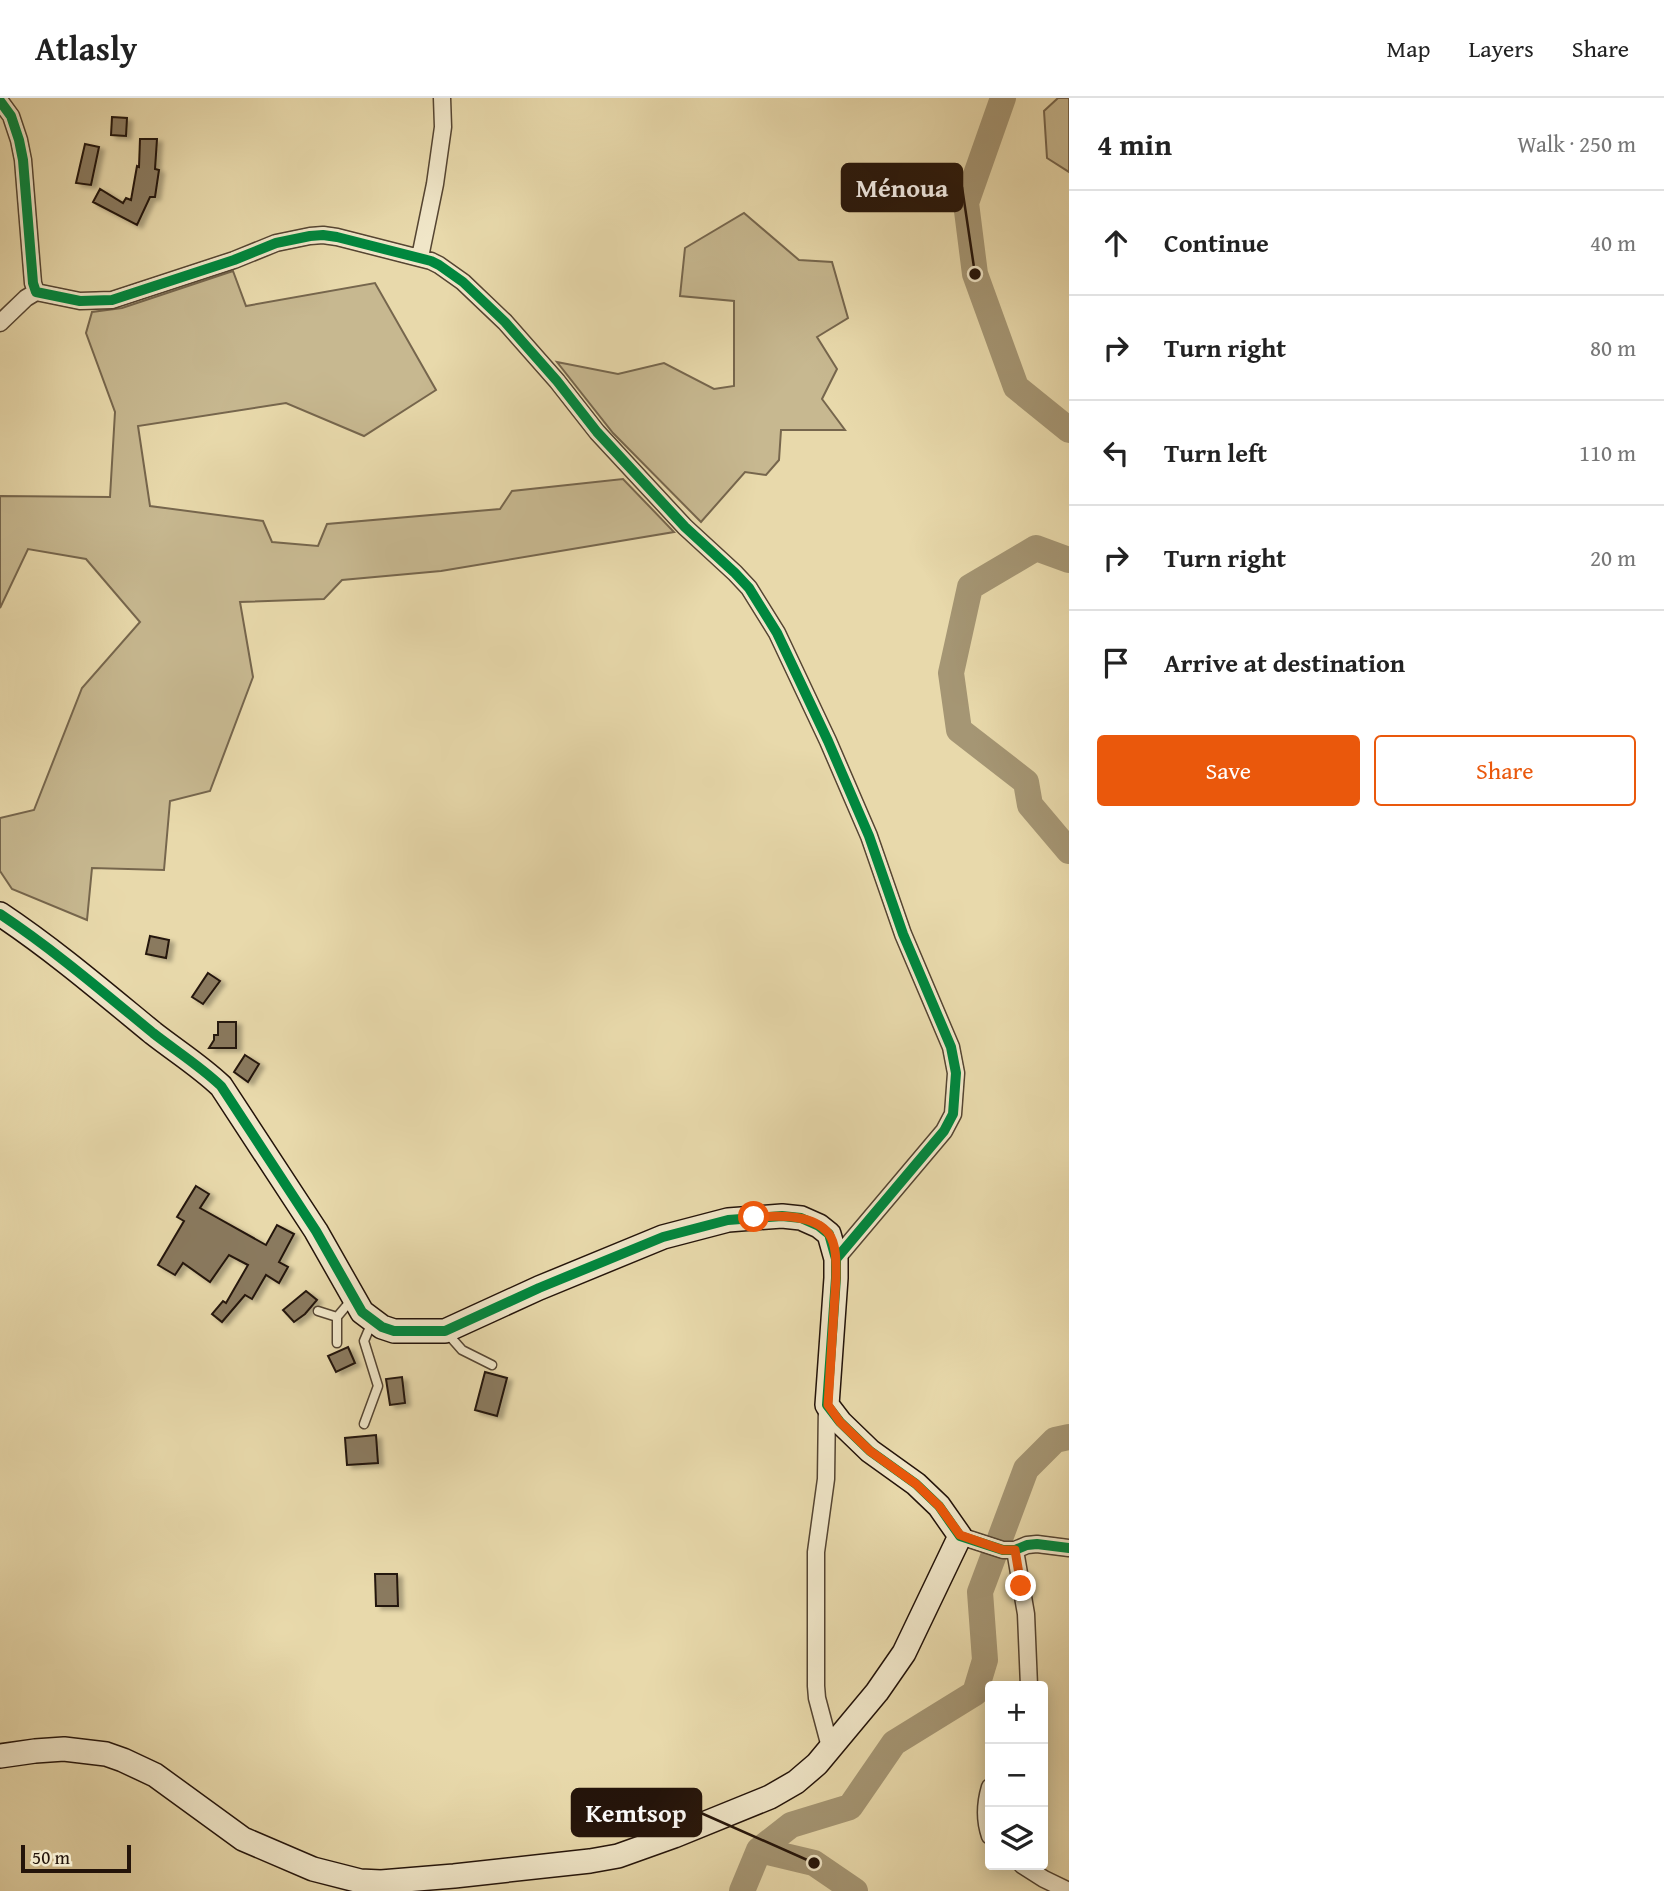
<!DOCTYPE html>
<html lang="en">
<head>
<meta charset="utf-8">
<style>
  body { margin:0; font-family:"Gentium Book Plus",serif; background:#f2f2f2; color:#222 }
  .controls { position:absolute; right:21px; bottom:21px; display:grid; overflow:hidden; border-radius:7px; box-shadow:0 4px 18px #0003 }
  .controls button { width:63px; height:63px; display:grid; place-items:center; padding:0; border:0; border-bottom:2px solid #e0e0e0; background:#fff; color:#222; font:35px sans-serif }
  .scale { position:absolute; left:21px; bottom:18px; width:110px; box-sizing:border-box; padding-left:7px; border:4px solid #24140a; border-top:0; font-size:19px; line-height:24px; white-space:nowrap; color:#24140a; -webkit-text-stroke:5px #f0e6c8; paint-order:stroke }
  .stop { position:absolute; width:21px; height:21px; margin:-16px; border:5px solid #ea580c; border-radius:50%; background:#fff }
  .stop.end { background:#ea580c; border-color:#fff; box-shadow:0 2px 7px #0008 }
  .list { margin:0; padding:0; list-style:none }
  h2 { display:flex; justify-content:space-between; align-items:center; height:91px; margin:0; padding:0 28px; font-size:30px }
  h2 small { font-size:23px; font-weight:400; color:#767676 }
  .list li { display:grid; grid-template-columns:46px 1fr auto; gap:21px; align-items:center; box-sizing:border-box; height:105px; padding:0 28px; border-top:2px solid #e0e0e0 }
  .list b { display:block; font-size:26px; white-space:nowrap }
  .list em { font-size:23px; font-style:normal; color:#767676 }
  .actions { display:flex; gap:14px; padding:21px 28px }
  .actions a { flex:1; padding:16px 0; border:2px solid #ea580c; border-radius:7px; text-align:center; font-size:24px; color:#ea580c }
  .actions .main { background:#ea580c; color:#fff }
  .icon { flex:none; width:38px; height:38px; fill:none; stroke:currentColor; stroke-width:2; stroke-linecap:round; stroke-linejoin:round }
  .map { position:relative; flex:none; width:1069px; height:1793px; overflow:hidden }
  header { display:flex; align-items:center; gap:42px; box-sizing:border-box; height:98px; padding:0 35px; background:#fff; border-bottom:2px solid #e0e0e0 }
  header strong { font-size:33px }
  nav { display:flex; gap:38px; margin-inline-start:auto; font-size:24px }
  main { display:flex }
  aside { flex:1; background:#fff }
  .map>svg:first-child { display:block }
  .green { fill:#c7b890; stroke:#76664d; stroke-width:2 }
  .lines { fill:none; stroke-linecap:round; stroke-linejoin:round }
  .river { stroke:#a59674; stroke-width:26 }
  .building { fill:#8a7a5e; stroke:#24140a; stroke-width:2; filter:url(#shadow) }
  .lane-casing { stroke:#554532; stroke-width:11 }
  .street-casing { stroke:#554532; stroke-width:19 }
  .secondary-casing { stroke:#24140a; stroke-width:26 }
  .lane { stroke:#f0e6c8; stroke-width:8 }
  .street { stroke:#f0e6c8; stroke-width:16 }
  .secondary { stroke:#f0e6c8; stroke-width:23 }
  .cycleway-casing { stroke:#f0e6c8; stroke-width:15 }
  .cycleway { stroke:#00873e; stroke-width:10 }
  .route { stroke:#ea580c; stroke-width:9 }
  .leader { fill:none; stroke:#24140a; stroke-width:2.5 }
  .callout-dot { fill:#24140a; stroke:#f0e6c8; stroke-width:2.5 }
  .callout { fill:#24140a; stroke:#24140a; stroke-width:2.5 }
  .callout-label { font-size:26px; text-anchor:middle; font-weight:bold; fill:#fff }
</style>
</head>
<body>
<header>
<strong>Atlasly</strong>
<nav><a>Map</a><a>Layers</a><a>Share</a></nav>
</header>
<main>
<div class="map">
<svg width="1069" height="1793" viewBox="0 0 1069 1793">
  <defs>
    <filter id="shadow"><feDropShadow dx="5" dy="3" stdDeviation="2" flood-color="#0004"/></filter>
  </defs>
  <rect width="100%" height="100%" fill="#e8d9ab"/>
  <filter id="stains"><feTurbulence type="fractalNoise" baseFrequency=".00286" numOctaves="4"/><feColorMatrix values="0 0 0 0 .2 0 0 0 0 .09 0 0 0 0 .02 0 0 0 .5 -.17"/></filter>
  <radialGradient id="worn" r=".72"><stop offset=".6" stop-color="#630" stop-opacity="0"/><stop offset="1" stop-color="#630" stop-opacity=".3"/></radialGradient>
  <path class="green" d="M1058,0H1069V74L1047,60L1044,13Z
    M744,115L799,162L832,164L848,220L817,239L837,271L822,301L845,332H781L779,362L766,377L745,374L701,424L613,335L557,264L618,276L664,265L714,291L734,288V203L680,198L685,150Z
    M233,173L246,208L375,185L436,292L364,338L286,305L138,328L150,408L263,423L272,444L318,448L327,426L500,411L512,393L623,381L674,434L441,473L342,482L324,501L240,504L253,579L210,693L170,703L164,772L92,770L87,822L12,791L0,773V720L34,712L82,590L140,524L86,461L28,451L0,510V398L110,399L115,314L86,235L92,214L122,210Z"/>
  <g class="lines">
    <path class="river" d="M1003,0L966,105L975,176L1016,289L1069,332
      M1069,462L1036,450L970,489L951,575L959,632L1026,684L1030,707L1069,753
      M759,1752L814,1765L855,1793
      M742,1793L759,1752L791,1727L850,1709L894,1645L975,1595L985,1562L980,1494L1026,1371L1055,1342L1069,1339"/>
  </g>
  <path class="building" d="M112,19L127,20L126,38L111,37Z
    M140,41H157L155,71L159,72L155,99H150L137,127L93,104L100,91L123,105L126,100L131,102L137,68L139,69Z
    M85,46L99,49L91,87L76,85Z
    M150,838L169,842L166,860L146,856Z
    M208,875L220,883L203,906L192,899Z
    M218,924H236V950H209L214,942V937H218Z
    M245,957L259,966L248,984L234,974Z
    M196,1088L209,1096L200,1110L266,1147L277,1127L294,1136L279,1164L288,1169L279,1185L266,1177L252,1201L245,1197L222,1224L212,1216L223,1203L226,1205L248,1167L229,1157L210,1184L183,1165L175,1177L158,1167L184,1123L177,1119Z
    M306,1193L317,1202L305,1216L294,1224L283,1212Z
    M348,1249L355,1265L336,1274L328,1258Z
    M485,1274L507,1280L497,1318L475,1312Z
    M402,1279L405,1305L390,1307L386,1281Z
    M376,1337L378,1365L347,1367L345,1340Z
    M375,1476H397L398,1508H376Z"/>
  <g class="lines">
    <defs>
      <path id="lane" d="M318,1213L337,1219V1245
        M337,1219L353,1200
        M447,1235L462,1252L492,1267
        M364,1326L378,1288L364,1243L372,1224"/>
      <path id="street" d="M0,3L11,18L19,42L23,62L33,185L36,194L80,203L112,202L234,162L276,145L310,138L323,137L337,139L431,163L439,167L463,184L505,224L557,283L597,334L685,429L735,475L749,490L777,535L828,643L869,738L903,836L951,949L956,975L953,1016L944,1033L836,1161
        M420,159L435,86L443,29L442,0
        M0,225L26,200L36,194
        M827,1307L826,1381L816,1454V1588L817,1600L830,1649
        M960,1438L1003,1452H1015L1027,1447L1037,1446L1069,1450
        M1015,1452L1026,1516L1029,1588
        M990,1689C985,1706 984,1721 990,1738
        M1022,1767L1044,1781L1069,1793"/>
      <path id="secondary" d="M0,816C54,852 103,894 153,935C176,953 200,968 221,988L316,1133L362,1214L382,1229L394,1233H445L539,1190L663,1139L728,1122L782,1118L801,1120L819,1128L829,1136L836,1161V1180L827,1307L840,1324L870,1353L916,1386L939,1408L960,1438L904,1555L877,1594L817,1666L796,1684L770,1699L674,1738L618,1758L590,1763L454,1778L381,1784L360,1783L313,1771L243,1741L155,1677L123,1662L106,1656L64,1651L35,1653L0,1658"/>
    </defs>
    <use href="#lane" class="lane-casing"/>
    <use href="#street" class="street-casing"/>
    <use href="#secondary" class="secondary-casing"/>
    <use href="#lane" class="lane"/>
    <use href="#street" class="street"/>
    <use href="#secondary" class="secondary"/>
    <defs>
      <path id="cycleway" d="M0,3L11,18L19,42L23,62L33,185L36,194L80,203L112,202L234,162L276,145L310,138L323,137L337,139L431,163L439,167L463,184L505,224L557,283L597,334L685,429L735,475L749,490L777,535L828,643L869,738L903,836L951,949L956,975L953,1016L944,1033L836,1161
        M0,816C54,852 103,894 153,935C176,953 200,968 221,988L316,1133L362,1214L382,1229L394,1233H445L539,1190L663,1139L728,1122L782,1118L801,1120L819,1128L829,1136L836,1161V1180L827,1307L840,1324L870,1353L916,1386L939,1408L960,1438L1003,1452H1015L1027,1447L1037,1446L1069,1450"/>
    </defs>
    <use href="#cycleway" class="cycleway-casing"/>
    <use href="#cycleway" class="cycleway"/>
  </g>
  <g class="lines">
    <path class="route" d="M754,1119C776,1118 813,1115 829,1136C837,1147 836,1167 836,1180L828,1307L840,1324L870,1353L916,1386L939,1408L960,1437L1003,1452H1015L1021,1488"/>
  </g>
  <path class="leader" d="M975 176L962 89M814 1765L701 1715"/>
  <g class="callout-dot">
    <circle cx="975" cy="176" r="7"/>
    <circle cx="814" cy="1765" r="7"/>
  </g>
  <g class="callout">
    <rect x="842" y="66" width="120" height="47" rx="7"/>
    <rect x="572" y="1691" width="129" height="47" rx="7"/>
  </g>
  <g class="callout-label">
    <text x="902" y="99">Ménoua</text>
    <text x="636" y="1724">Kemtsop</text>
  </g>
  <rect width="100%" height="100%" filter="url(#stains)"/>
  <rect width="100%" height="100%" fill="url(#worn)"/>
</svg>
<div class="controls">
<button>+</button>
<button>−</button>
<button><svg class="icon" aria-label="layers" viewBox="0 0 24 24"><path d="M12 4l9 5-9 5-9-5zM3 14l9 5 9-5"/></svg></button>
</div>
<div class="scale">50 m</div>
<div class="stop" style="left:754px;top:1119px"></div>
<div class="stop end" style="left:1021px;top:1488px"></div>
</div>
<aside>
<h2>4 min<small>Walk · 250 m</small></h2>
<ul class="list">
<li><svg class="icon" aria-label="ahead" viewBox="0 0 24 24"><path d="M12 20V5M6 11l6-6 6 6"/></svg><div><b>Continue</b></div><em>40 m</em></li>
<li><svg class="icon" aria-label="right" viewBox="0 0 24 24"><path d="M7 20v-9h11M14 6l5 5-5 5"/></svg><div><b>Turn right</b></div><em>80 m</em></li>
<li><svg class="icon" aria-label="left" viewBox="0 0 24 24"><path d="M17 20v-9H6M10 6l-5 5 5 5"/></svg><div><b>Turn left</b></div><em>110 m</em></li>
<li><svg class="icon" aria-label="right" viewBox="0 0 24 24"><path d="M7 20v-9h11M14 6l5 5-5 5"/></svg><div><b>Turn right</b></div><em>20 m</em></li>
<li><svg class="icon" aria-label="arrive" viewBox="0 0 24 24"><path d="M6 21V4h12l-3 4 3 4H6"/></svg><div><b>Arrive at destination</b></div></li>
</ul>
<div class="actions"><a class="main">Save</a><a>Share</a></div>
</aside>
</main>
</body>
</html>
